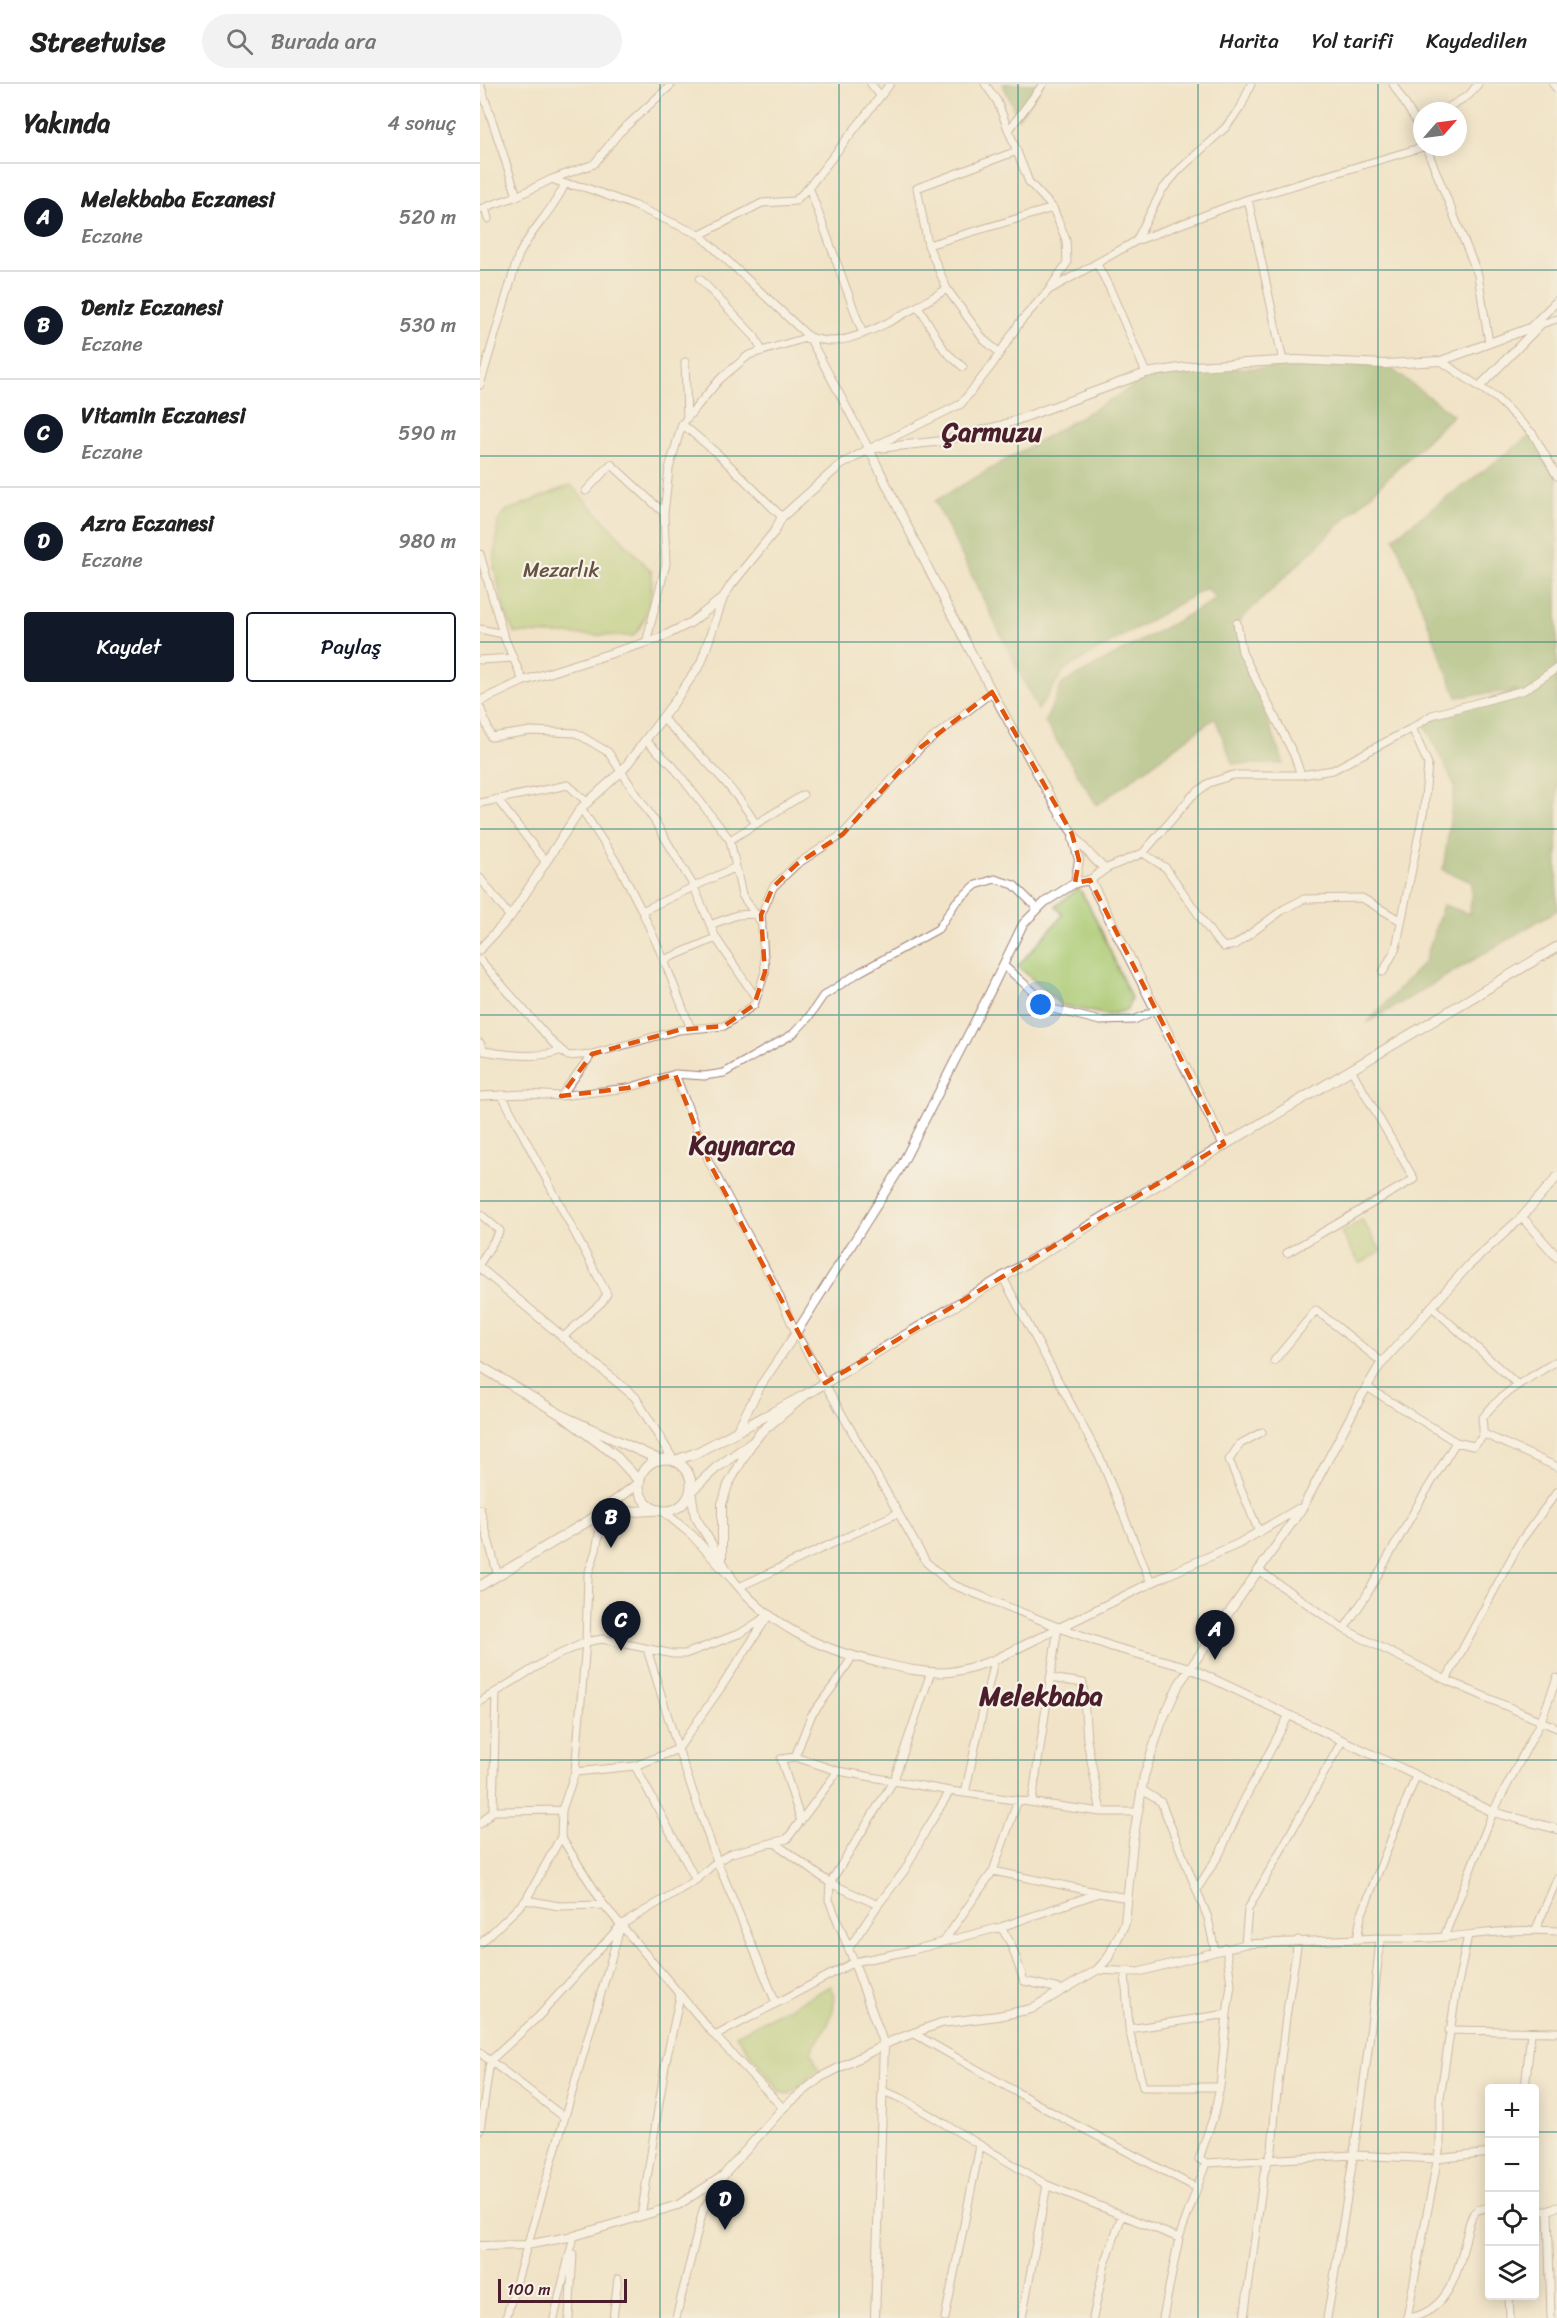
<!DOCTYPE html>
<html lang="tr">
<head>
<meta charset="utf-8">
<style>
  body { margin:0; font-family:Sriracha,sans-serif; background:#f2f2f2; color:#222 }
  .controls { position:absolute; right:18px; bottom:18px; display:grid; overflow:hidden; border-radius:6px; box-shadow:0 3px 15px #0003 }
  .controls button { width:54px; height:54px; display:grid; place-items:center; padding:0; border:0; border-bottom:2px solid #e0e0e0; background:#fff; color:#222; font:30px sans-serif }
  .compass { position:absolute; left:933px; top:18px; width:54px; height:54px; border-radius:50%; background:#fff; box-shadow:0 3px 15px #0003; rotate:62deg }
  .scale { position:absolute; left:18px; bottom:15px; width:129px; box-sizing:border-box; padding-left:6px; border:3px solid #4a1f2b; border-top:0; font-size:16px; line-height:21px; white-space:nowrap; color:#4a1f2b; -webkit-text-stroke:4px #f7f3e8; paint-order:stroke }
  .you { position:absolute; left:561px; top:921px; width:21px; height:21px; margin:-15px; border:4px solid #fff; border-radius:50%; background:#1a73e8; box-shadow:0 0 0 9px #1a73e833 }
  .badge { display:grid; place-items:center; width:39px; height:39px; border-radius:50%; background:#111827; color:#fff; font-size:20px; font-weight:700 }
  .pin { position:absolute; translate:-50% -50px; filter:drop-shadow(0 2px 3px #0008) }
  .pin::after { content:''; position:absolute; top:32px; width:21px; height:18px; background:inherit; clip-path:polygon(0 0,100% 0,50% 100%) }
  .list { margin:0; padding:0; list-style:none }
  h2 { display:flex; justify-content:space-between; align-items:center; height:78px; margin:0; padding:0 24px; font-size:26px }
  h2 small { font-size:20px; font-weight:400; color:#767676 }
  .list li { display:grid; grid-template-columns:39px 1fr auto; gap:18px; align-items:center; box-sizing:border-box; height:108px; padding:0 24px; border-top:2px solid #e0e0e0 }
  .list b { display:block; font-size:22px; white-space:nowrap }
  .list p { margin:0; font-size:20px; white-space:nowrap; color:#767676 }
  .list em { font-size:20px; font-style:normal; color:#767676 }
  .actions { display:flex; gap:12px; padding:18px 24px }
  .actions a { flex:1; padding:14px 0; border:2px solid #111827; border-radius:6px; text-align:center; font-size:21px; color:#111827 }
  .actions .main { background:#111827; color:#fff }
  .icon { flex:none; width:33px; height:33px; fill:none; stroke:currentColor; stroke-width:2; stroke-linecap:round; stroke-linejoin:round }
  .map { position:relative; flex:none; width:1077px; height:2234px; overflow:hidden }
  header { display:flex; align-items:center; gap:36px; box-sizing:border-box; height:84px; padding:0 30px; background:#fff; border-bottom:2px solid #e0e0e0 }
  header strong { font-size:28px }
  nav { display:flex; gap:33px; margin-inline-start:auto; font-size:21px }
  .search { width:420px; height:54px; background:#f2f2f2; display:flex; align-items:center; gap:15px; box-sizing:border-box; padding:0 21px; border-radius:33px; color:#767676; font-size:22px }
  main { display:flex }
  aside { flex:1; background:#fff }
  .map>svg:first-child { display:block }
  .green { fill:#a9c971; stroke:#7a744e; stroke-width:1.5 }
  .forest { fill:#86ad63; stroke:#686647; stroke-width:1.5 }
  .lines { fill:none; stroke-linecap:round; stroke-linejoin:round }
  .minor-casing { stroke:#9e8179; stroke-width:9 }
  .tertiary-casing { stroke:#9e8179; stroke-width:10 }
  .secondary-casing { stroke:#9e8179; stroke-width:11 }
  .minor { stroke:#fff; stroke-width:7 }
  .tertiary { stroke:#fff; stroke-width:8 }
  .secondary { stroke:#fff; stroke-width:9 }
  .marked { fill:none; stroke:#e0560e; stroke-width:4.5; stroke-dasharray:12 8; stroke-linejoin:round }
  .grid { fill:none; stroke:#0f766e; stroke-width:1.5; stroke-opacity:0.55 }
  .labels { text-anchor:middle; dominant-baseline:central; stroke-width:4.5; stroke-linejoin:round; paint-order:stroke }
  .park-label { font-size:20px; fill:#665240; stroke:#f7f3e8 }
  .district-label { font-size:26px; font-weight:bold; fill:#4a1f2b; stroke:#f7f3e8 }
</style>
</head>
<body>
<header>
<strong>Streetwise</strong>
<div class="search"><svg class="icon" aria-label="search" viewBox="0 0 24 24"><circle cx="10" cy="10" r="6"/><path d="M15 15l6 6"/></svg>Burada ara</div>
<nav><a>Harita</a><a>Yol tarifi</a><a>Kaydedilen</a></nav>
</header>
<main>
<aside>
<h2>Yakında<small>4 sonuç</small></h2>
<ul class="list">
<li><span class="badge">A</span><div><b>Melekbaba Eczanesi</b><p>Eczane</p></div><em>520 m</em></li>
<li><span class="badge">B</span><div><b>Deniz Eczanesi</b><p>Eczane</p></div><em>530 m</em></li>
<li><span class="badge">C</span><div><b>Vitamin Eczanesi</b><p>Eczane</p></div><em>590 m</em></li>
<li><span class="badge">D</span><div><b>Azra Eczanesi</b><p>Eczane</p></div><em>980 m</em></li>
</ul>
<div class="actions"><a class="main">Kaydet</a><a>Paylaş</a></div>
</aside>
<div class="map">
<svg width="1077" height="2234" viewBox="0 0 1077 2234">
  <rect width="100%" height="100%" fill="#f7f3e8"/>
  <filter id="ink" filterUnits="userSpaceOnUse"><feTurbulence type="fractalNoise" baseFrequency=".0167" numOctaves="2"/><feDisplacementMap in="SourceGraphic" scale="12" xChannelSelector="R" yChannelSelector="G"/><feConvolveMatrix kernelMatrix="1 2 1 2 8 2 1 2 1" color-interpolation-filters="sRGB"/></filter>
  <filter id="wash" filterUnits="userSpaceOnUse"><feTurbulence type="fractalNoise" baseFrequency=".008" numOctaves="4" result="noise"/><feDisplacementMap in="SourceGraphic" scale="24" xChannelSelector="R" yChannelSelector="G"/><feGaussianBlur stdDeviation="1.35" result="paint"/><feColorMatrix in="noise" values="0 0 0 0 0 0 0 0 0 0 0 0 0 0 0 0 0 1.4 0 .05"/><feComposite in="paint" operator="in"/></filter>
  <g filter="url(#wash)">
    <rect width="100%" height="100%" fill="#f1e3c7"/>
    <path class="green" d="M91,401L172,488C172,511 169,536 153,552L34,549L24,525L14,483L18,437L26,427Z
      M599,804C620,838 634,878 651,914L647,926L627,931L581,921L538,882L583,831L576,822Z
      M882,1136L901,1167L880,1180L861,1149Z
      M351,1902C361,1927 344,1946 331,1967L339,1986L309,2010L300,2008L256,1951Z"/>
    <path class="forest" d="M523,0H563L538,34Z
      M905,280L973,331L757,539L762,568L804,680H753L735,634L617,721L565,638L582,600L737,515L726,504L585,585L558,626L455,417L680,287Z
      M1053,350L1077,387V826L887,939L945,877L963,821L990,830L992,798L963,786L975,702L943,637L1038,606L977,613L914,453Z"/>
  </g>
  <g filter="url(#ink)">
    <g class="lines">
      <defs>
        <path id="minor" d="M0,0L37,112
          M391,0L400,11
          M505,0L517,17L549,98L573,124L586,156L587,179L570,204
          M913,0L938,41L942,39
          M1073,0L1077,5
          M962,27L989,11L998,0
          M938,41L942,52
          M529,46L563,0
          M946,63L998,191L1009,259
          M72,95L114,80L139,49L192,0
          M329,103L383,250
          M768,115L803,277
          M5,123L8,135
          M0,125L37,112L72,95L85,100L104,103L153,121L220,151L329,253L269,271L240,295L202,340L189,385L184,429L186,480L166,559
          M220,151L282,119L315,117L329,103L410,0
          M656,157L768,115L943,63
          M448,161L437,104L537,67
          M617,180L630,205L666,289
          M220,195L275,253L282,267
          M467,205L504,256L520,269
          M438,222L465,267L483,283
          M1055,242L1077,235
          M329,253L389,365L481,320L512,281L540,238L569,206L656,157L682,106L699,86L745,44L761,23L771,0
          M329,253C336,255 345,257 352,257C385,256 438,222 467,205L448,161L573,124
          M961,277L1016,314L1053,350L1077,392
          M205,278L207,333
          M0,301L38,173C50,146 73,127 85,100
          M202,340L239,371L302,433
          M106,407L131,380L184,429
          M0,470L23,550L43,597
          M757,539L762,568L814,671L821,691
          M0,545L23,550
          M0,576L33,574
          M0,623L11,653L51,647L96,649L128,668L176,739L213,801L236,854L276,914
          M182,634C216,667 251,699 276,740
          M165,656L192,681L250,756L262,811L282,840
          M17,715L65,777
          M0,719L88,701L108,719
          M101,724L139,782L162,827L184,876
          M250,756L323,711
          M663,769L686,784L734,853L744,863L755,861L804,825L824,815L882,814L921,837
          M625,785L663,769L712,712L729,699L753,691H821L853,686L932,644L952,631L1044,606L1077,584
          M0,794L30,833
          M162,827L256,783
          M230,841L257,831L275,830
          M0,876L73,959L88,972L112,970L199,946L244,942L274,921L285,888L281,831L293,803L317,780L363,750L441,663L512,608
          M523,881L573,925L620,937L654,936L676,926
          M903,888L916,864L944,725L948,680L932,644
          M211,945L184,876L236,854
          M0,959L4,967C24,971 62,975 81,966
          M195,990L229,1078L293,1198L316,1249L446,1478L471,1500L578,1543L552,1718
          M22,1011L127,1210L122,1218L82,1254
          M0,1012L47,1010L81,1012L112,970
          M81,1012L148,1004L195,990L224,992L244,989L313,950L328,934L343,912L380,888L458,845L476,818L496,801L515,795L534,801L558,825
          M0,1130L20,1147L0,1179
          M807,1169L934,1095L872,987
          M522,1192L622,1378L671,1499
          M952,1223L1038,1301
          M794,1277L836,1226L903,1279
          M887,1303L976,1358
          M1004,1350L1077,1383
          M0,1425L18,1492
          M122,1435L116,1466L108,1491L106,1558L95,1688L155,1682L198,1665L167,1565
          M779,1448L749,1376L760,1360L782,1348
          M778,1486L864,1545L966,1596L1077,1644
          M259,1503L418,1429
          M289,1531L242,1602L198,1665L237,1777L296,1919
          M864,1545L886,1512L940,1417L976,1358L993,1362C1005,1354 1004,1348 1002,1335C1019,1309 1051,1293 1077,1277
          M570,1594L603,1599L607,1656L621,1728
          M966,1596L1040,1458L1077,1408
          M0,1618L16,1608
          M315,1673L301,1675L321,1737
          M155,1682L216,1796
          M358,1687L315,1673L331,1632L357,1597L372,1573
          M662,1706L681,1718L728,1834L735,1867
          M485,1709L514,1576
          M13,1727L16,1608L69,1575L106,1558L122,1555L193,1570H205L261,1549L286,1533
          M0,1740L13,1727L82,1726
          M81,1753L124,1821
          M295,1759L350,1799L398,1821L425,1786L445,1748L470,1707
          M513,1787L616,1808
          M717,1805L740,1769L762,1720L809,1631
          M141,1841L235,1952L303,2024
          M521,1843L531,1860L544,1897L584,1906
          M1056,1845L1077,1795
          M964,1853L1013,1728L1061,1637L1077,1594
          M877,1856L881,1832L936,1692
          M464,1857L513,1787L538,1716
          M0,1860L46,1816L81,1753L82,1726L95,1688
          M765,1860L768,1825L862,1657
          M369,1864L398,1821
          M374,1878L349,1816L350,1799L414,1696L451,1588
          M617,1886L659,1888L765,1860L900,1854
          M645,1889L649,1945L663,2003H740L734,2031L719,2075L726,2079
          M649,1945L747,1930L751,1900L746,1864
          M969,1946L1077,1948
          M433,1949L575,2030L717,2104
          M235,1952L374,1878L433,1866L521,1843L619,1809L648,1814
          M0,1969L84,2033
          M740,2003L747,1930
          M1045,2004L1051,1949
          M403,2007L423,2015L567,2101L699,2154
          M0,2046L10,1977L59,1932L141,1841L124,1821L79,1822L46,1816
          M1054,2127H1068L1077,2123
          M1068,2127L1071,2234
          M161,2132L185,1982L200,1912
          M1029,2212L1030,2234
          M26,2234L141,1841L216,1796L237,1777L252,1769L307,1755L358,1687L470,1707L621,1728H658
          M74,2234L94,2152
          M89,2234L93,2170
          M133,2234L138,2195
          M196,2234L223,2126L242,2094
          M465,2234L500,2062
          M542,2234L567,2101
          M613,2234L624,2183L642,2131
          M683,2234L699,2154L726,2079L874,2071L956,2075L1010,2069
          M764,2234L784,2089L792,2066L796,2017L806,1933L818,1856
          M847,2234C869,2108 889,1981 900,1854C922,1854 944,1855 966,1853C1003,1850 1039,1844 1077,1847
          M927,2234L960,2062V2014L976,1909L988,1851
          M927,2234C970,2229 979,2184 987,2149C989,2142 990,2132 996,2127C999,2125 1006,2124 1010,2123"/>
        <path id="tertiary" d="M999,303L1059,242
          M0,617L43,597L180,554L210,539L243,514L251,501L294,448L302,433L359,382L389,365L463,357L523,341L666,289L714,282L816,276L905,280L961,277L1050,244L1077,217
          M593,754L599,776L595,799
          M0,865L30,833L101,724L142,687L195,617L221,579L243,514
          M1042,1133L1077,1173
          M0,1184L155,1313L194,1377
          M256,1348L281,1301L316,1249L419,1086L510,908L543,840L565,818L595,799L610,796L625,785C588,754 568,707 544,665C488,567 439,466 389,365
          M183,1427L212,1451L253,1496L215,1432L211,1407
          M242,1475V1420L248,1401L273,1358
          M253,1496C292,1543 339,1565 397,1578C421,1584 445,1590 470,1588C485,1586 500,1581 514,1576L687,1491L758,1460L818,1425
          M578,1543L633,1563L710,1584L1013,1728L1077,1745
          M374,1878L404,1961L395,2234
          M0,2162L46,2161L94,2152L198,2121L243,2092L303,2024L341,1993L412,1957L461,1939L518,1932L551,1925L617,1886L628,1874L645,1839L653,1757L664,1692L682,1637L699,1600L823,1423L882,1311L900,1281L988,1182L1042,1133L1077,1093"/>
        <path id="secondary" d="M610,796L744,1060
          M0,1282L83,1332
          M325,1311L1077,863
          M159 1401a26 26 0 1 1 52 0a26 26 0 1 1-52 0Z
          M194,1377L216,1369L325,1311L281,1348L273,1358L236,1384L211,1407
          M179,1426L145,1428L110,1436L160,1398L134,1370L83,1332L180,1376
          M0,1502L110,1436"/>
      </defs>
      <use href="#minor" class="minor-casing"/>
      <use href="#tertiary" class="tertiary-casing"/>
      <use href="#secondary" class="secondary-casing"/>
      <use href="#minor" class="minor"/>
      <use href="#tertiary" class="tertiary"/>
      <use href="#secondary" class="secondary"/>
    </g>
  </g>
  <path d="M0 0H1077V2234H0ZM512,608L592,750L599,776L595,799L610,796L744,1060L345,1299L229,1078L195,990L148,1004L81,1012L112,970L199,946L244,942L274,921L285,888L281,831L293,803L317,780L363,750L441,663Z" fill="#f1e3c7" fill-opacity=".55" fill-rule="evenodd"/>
  <path class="marked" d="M512,608L592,750L599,776L595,799L610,796L744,1060L345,1299L229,1078L195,990L148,1004L81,1012L112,970L199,946L244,942L274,921L285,888L281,831L293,803L317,780L363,750L441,663Z"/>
  <path class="grid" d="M180,0V2234M359,0V2234M538,0V2234M718,0V2234M898,0V2234M0,186H1077M0,372H1077M0,558H1077M0,745H1077M0,931H1077M0,1117H1077M0,1303H1077M0,1489H1077M0,1676H1077M0,1862H1077M0,2048H1010M1054,2048H1077"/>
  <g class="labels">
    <g class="park-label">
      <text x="81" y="486">Mezarlık</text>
    </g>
    <g class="district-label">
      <text x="512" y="348">Çarmuzu</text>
      <text x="262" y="1061">Kaynarca</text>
      <text x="561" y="1612">Melekbaba</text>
    </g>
  </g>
</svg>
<div class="controls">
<button>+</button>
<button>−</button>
<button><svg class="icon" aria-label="locate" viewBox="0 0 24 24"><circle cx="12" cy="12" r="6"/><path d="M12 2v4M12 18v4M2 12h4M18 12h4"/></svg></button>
<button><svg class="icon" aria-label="layers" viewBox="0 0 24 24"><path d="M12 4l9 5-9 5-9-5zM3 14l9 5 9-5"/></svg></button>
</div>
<svg class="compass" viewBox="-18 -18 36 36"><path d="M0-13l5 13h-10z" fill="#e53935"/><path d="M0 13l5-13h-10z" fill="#767676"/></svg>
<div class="scale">100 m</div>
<div class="you"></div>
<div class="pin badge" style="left:735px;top:1576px">A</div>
<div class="pin badge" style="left:131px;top:1464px">B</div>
<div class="pin badge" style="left:141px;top:1567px">C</div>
<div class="pin badge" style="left:245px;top:2146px">D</div>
</div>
</main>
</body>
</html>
